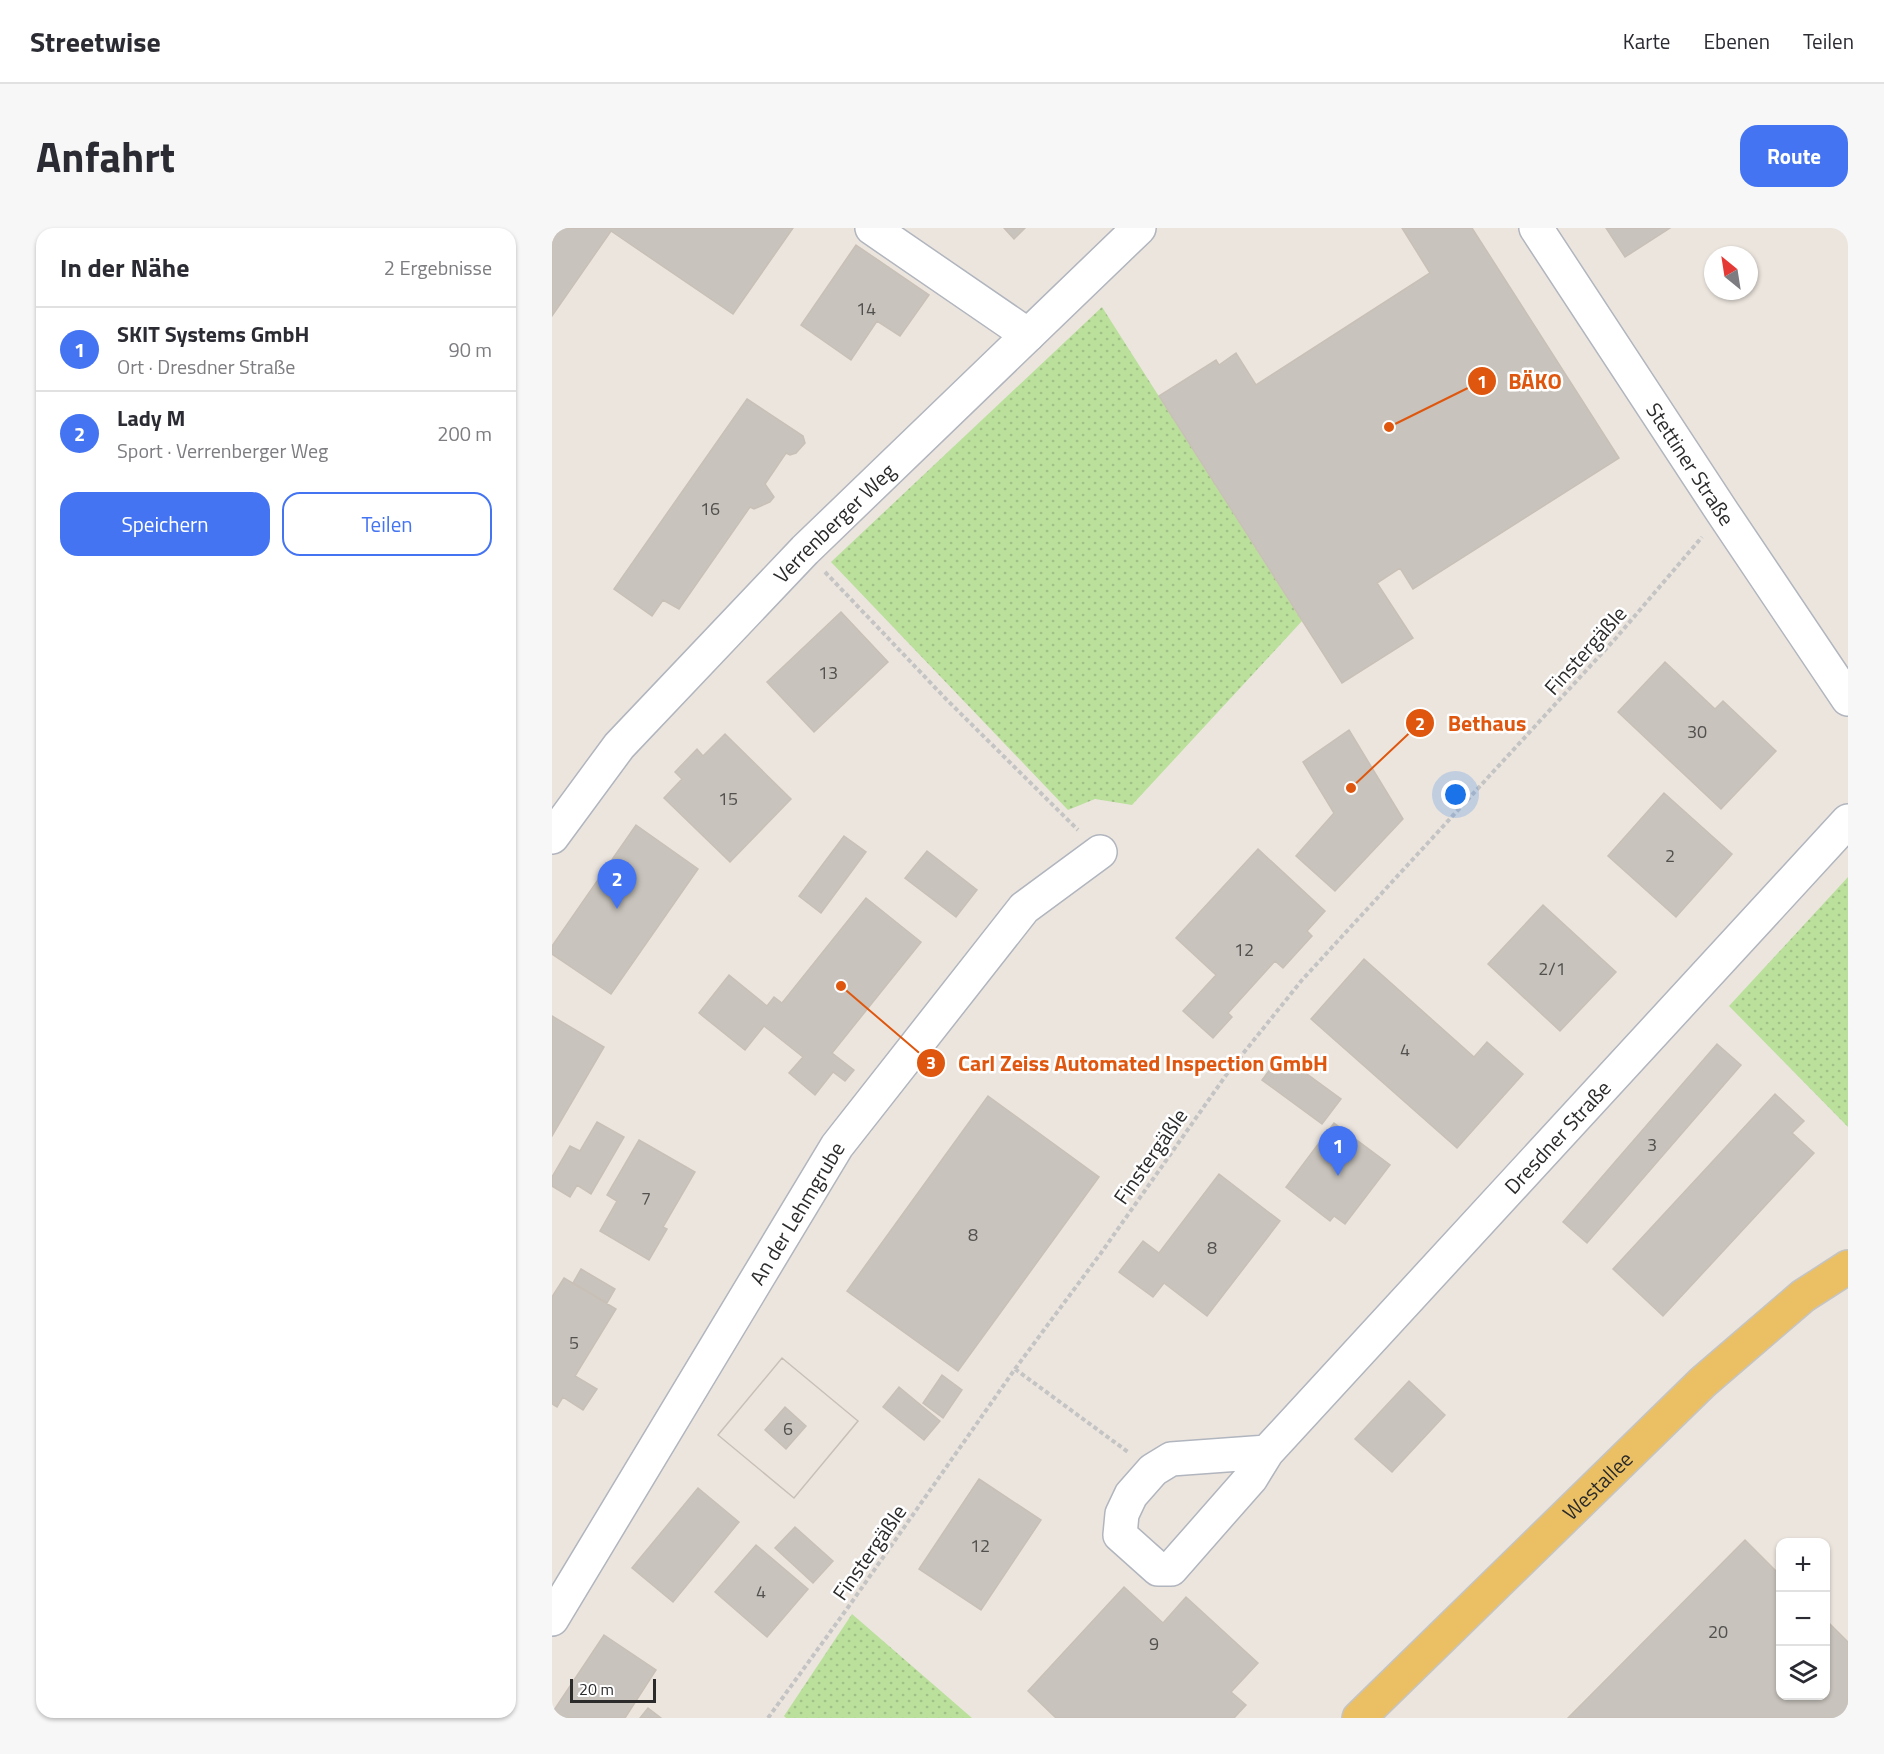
<!DOCTYPE html>
<html lang="de">
<head>
<meta charset="utf-8">
<style>
  body { margin:0; font-family:"Titillium Web",sans-serif; background:#f7f7f7; color:#2b2b33 }
  .controls { position:absolute; right:18px; bottom:18px; display:grid; overflow:hidden; border-radius:12px; box-shadow:0 2px 4px #0004 }
  .controls button { width:54px; height:54px; display:grid; place-items:center; padding:0; border:0; border-bottom:2px solid #e1e1e2; background:#fff; color:#2b2b33; font:30px sans-serif }
  .compass { position:absolute; left:1152px; top:18px; width:54px; height:54px; border-radius:50%; background:#fff; box-shadow:0 2px 4px #0004; rotate:330deg }
  .scale { position:absolute; left:18px; bottom:15px; width:86px; box-sizing:border-box; padding-left:6px; border:3px solid #2b2b2b; border-top:0; font-size:16px; line-height:21px; white-space:nowrap; color:#2b2b2b; -webkit-text-stroke:4px #fff; paint-order:stroke }
  .you { position:absolute; left:904px; top:567px; width:21px; height:21px; margin:-15px; border:4px solid #fff; border-radius:50%; background:#1a73e8; box-shadow:0 0 0 9px #1a73e833 }
  .badge { display:grid; place-items:center; width:39px; height:39px; border-radius:50%; background:#4474f2; color:#fff; font-size:20px; font-weight:700 }
  .pin { position:absolute; translate:-50% -50px; filter:drop-shadow(0 2px 3px #0008) }
  .pin::after { content:''; position:absolute; top:32px; width:21px; height:18px; background:inherit; clip-path:polygon(0 0,100% 0,50% 100%) }
  .list { margin:0; padding:0; list-style:none }
  h2 { display:flex; justify-content:space-between; align-items:center; height:78px; margin:0; padding:0 24px; font-size:26px }
  h2 small { font-size:20px; font-weight:400; color:#7c7c81 }
  .list li { display:grid; grid-template-columns:39px 1fr auto; gap:18px; align-items:center; box-sizing:border-box; height:84px; padding:0 24px; border-top:2px solid #e1e1e2 }
  .list b { display:block; font-size:22px; white-space:nowrap }
  .list p { margin:0; font-size:20px; white-space:nowrap; color:#7c7c81 }
  .list em { font-size:20px; font-style:normal; color:#7c7c81 }
  .actions { display:flex; gap:12px; padding:18px 24px }
  .actions a { flex:1; padding:14px 0; border:2px solid #4474f2; border-radius:18px; text-align:center; font-size:21px; color:#4474f2 }
  .actions .main { background:#4474f2; color:#fff }
  .icon { flex:none; width:33px; height:33px; fill:none; stroke:currentColor; stroke-width:2; stroke-linecap:round; stroke-linejoin:round }
  .map { position:relative; flex:none; width:1296px; height:1490px; overflow:hidden; border-radius:18px }
  header { display:flex; align-items:center; gap:36px; box-sizing:border-box; height:84px; padding:0 30px; background:#fff; border-bottom:2px solid #e1e1e2 }
  header strong { font-size:28px }
  nav { display:flex; gap:33px; margin-inline-start:auto; font-size:21px }
  .intro { display:flex; align-items:center; justify-content:space-between; box-sizing:border-box; height:144px; padding:0 36px }
  h1 { margin:0; font-size:42px }
  .button { padding:15px 27px; border-radius:18px; background:#4474f2; color:#fff; font-size:21px; font-weight:700 }
  main { display:flex; gap:36px; padding:0 36px }
  aside { flex:1; background:#fff; border-radius:18px; box-shadow:0 2px 4px #0004 }
  .map>svg:first-child { display:block }
  .grass { fill:url(#grass-dots) }
  .building { fill:#c8c3bc; stroke:#c8c0b7; stroke-width:1.5; fill-rule:evenodd }
  .lines { fill:none; stroke-linecap:round; stroke-linejoin:round }
  .minor-casing { stroke:#b1b5be; stroke-width:36 }
  .major-casing { stroke:#c4c4c4; stroke-width:36 }
  .path { stroke:#c4c4c4; stroke-width:4; stroke-dasharray:4.5 3; stroke-linecap:butt }
  .minor { stroke:#fff; stroke-width:33 }
  .major { stroke:#ebc064; stroke-width:33 }
  .labels { text-anchor:middle; dominant-baseline:central; stroke-width:5; stroke-linejoin:round; paint-order:stroke }
  .number-label { font-size:18px; fill:#52514f }
  .street-label { font-size:21px; fill:#2b2b2b; stroke:#fff }
  .leader { fill:none; stroke:#df570e; stroke-width:2 }
  .callout-dot { fill:#df570e; stroke:#fff; stroke-width:2 }
  .mark-label { font-size:18px; text-anchor:middle; font-weight:bold; fill:#fff }
  .callout-label { font-size:22px; text-anchor:middle; font-weight:bold; fill:#df570e; stroke:#fff; stroke-width:5; stroke-linejoin:round; paint-order:stroke }
</style>
</head>
<body>
<header>
<strong>Streetwise</strong>
<nav><a>Karte</a><a>Ebenen</a><a>Teilen</a></nav>
</header>
<div class="intro"><h1>Anfahrt</h1><a class="button">Route</a></div>
<main>
<aside>
<h2>In der Nähe<small>2 Ergebnisse</small></h2>
<ul class="list">
<li><span class="badge">1</span><div><b>SKIT Systems GmbH</b><p>Ort · Dresdner Straße</p></div><em>90 m</em></li>
<li><span class="badge">2</span><div><b>Lady M</b><p>Sport · Verrenberger Weg</p></div><em>200 m</em></li>
</ul>
<div class="actions"><a class="main">Speichern</a><a>Teilen</a></div>
</aside>
<div class="map">
<svg width="1296" height="1490" viewBox="0 0 1296 1490">
  <defs>
    <pattern id="grass-dots" width="8" height="8" patternUnits="userSpaceOnUse" patternTransform="scale(1.5)"><rect width="8" height="8" fill="#bae09c"/><path d="M2 2h.1M6 6h.1" fill="none" stroke="#a0c087" stroke-width="1.8" stroke-linecap="round"/></pattern>
  </defs>
  <rect width="100%" height="100%" fill="#ece5de"/>
  <path class="grass" d="M550,79L750,393L580,577L543,571L516,582L279,334Z
    M1296,649V899L1177,778Z
    M300,1386L420,1490H234L232,1488Z"/>
  <path class="building" d="M0,0H241L181,86L59,3L0,88Z
    M452,0H473L462,11Z
    M850,0H920L1067,230L861,361L848,340L825,355L861,410L790,455L607,168L664,132L667,137L684,125L704,157L878,45Z
    M1054,0H1118L1073,29Z
    M304,17L377,67L348,108L325,93L299,132L249,97Z
    M195,171L251,208L253,215L244,225L238,227L234,225L213,256L222,269L218,274L202,281L198,279L127,381L111,372L100,388L62,361Z
    M289,384L336,434L262,504L215,454Z
    M1113,434L1163,481L1171,473L1224,523L1169,581L1066,484Z
    M797,502L851,591L783,663L744,628L782,585L751,534Z
    M173,506L239,571L178,634L112,570L130,551L123,544L145,521L151,528Z
    M1112,565L1180,626L1124,689L1056,628Z
    M84,597L146,641L59,766L0,726V718Z
    M292,608L314,624L269,685L247,668Z
    M706,621L773,683L755,703L760,708L731,740L723,733L676,785L680,789L661,810L631,783L664,747L624,710Z
    M375,623L425,662L404,689L353,650Z
    M314,670L369,714L280,825L302,842L293,853L281,844L263,867L237,845L251,829L212,798L193,822L147,785L177,747L215,778L222,769L230,775Z
    M991,677L1064,744L1008,803L936,736Z
    M812,731L922,829L935,814L971,846L905,920L759,791Z
    M0,788L52,819L0,908Z
    M1165,816L1189,837L1035,1015L1011,994Z
    M729,827L789,871L770,896L710,852Z
    M1223,866L1252,893L1240,905L1262,925L1111,1088L1061,1041Z
    M436,868L547,949L406,1143L295,1063Z
    M45,894L72,909L39,966L25,957L18,969L0,958V949L18,918L28,923Z
    M782,895L838,937L793,996L782,988L778,993L734,959Z
    M87,912L143,944L111,999L115,1001L97,1032L48,1003L65,973L55,967Z
    M667,946L728,993L655,1088L612,1055L601,1069L567,1044L591,1013L607,1025Z
    M29,1041L63,1061L55,1075L21,1055Z
    M12,1050L64,1081L23,1148L45,1161L31,1182L11,1169L5,1179L0,1176V1069Z
    M230,1130L306,1193L242,1270L166,1207ZM233,1179L254,1198L234,1221L213,1202Z
    M230,1130L306,1193L242,1270L166,1207Z
    M390,1147L410,1162L391,1190L371,1175Z
    M857,1153L893,1187L840,1244L803,1211Z
    M347,1159L388,1193L372,1212L331,1179Z
    M427,1251L489,1292L429,1382L367,1341Z
    M146,1260L187,1294L121,1374L80,1340Z
    M243,1299L281,1333L261,1355L223,1320Z
    M1193,1312L1228,1347V1468H1274V1392L1296,1414V1490H1016Z
    M204,1317L256,1361L215,1409L163,1364Z
    M572,1359L611,1395L634,1369L706,1435L679,1464L694,1477L682,1490H504L476,1463Z
    M52,1407L104,1442L73,1490H0V1485Z
    M96,1480L109,1490H88Z"/>
  <g class="lines">
    <defs>
      <g id="minor">
        <path d="M320,0L476,107"/>
        <path id="s1" d="M984,0L1171,285L1296,471"/>
        <path id="s2" d="M0,609L67,518L253,322L587,0"/>
        <path id="s3" d="M715,1224L619,1231L601,1242L579,1267L570,1286L568,1307L606,1341H619L699,1250L715,1224L1296,593"/>
        <path id="s4" d="M0,1391L285,918L472,680L548,624"/>
      </g>
      <g id="major">
        <path id="s5" d="M807,1490L1151,1154L1251,1068L1296,1039"/>
      </g>
    </defs>
    <use href="#minor" class="minor-casing"/>
    <use href="#major" class="major-casing"/>
    <path class="path" d="M273,344L394,471L526,602
      M463,1141L576,1224
      M216,1490L297,1378L463,1141L549,1025L677,843L750,752L1064,410L1150,309"/>
    <use href="#minor" class="minor"/>
    <use href="#major" class="major"/>
  </g>
  <g class="labels">
    <g class="number-label">
      <text x="314" y="80">14</text>
      <text x="158" y="280">16</text>
      <text x="276" y="444">13</text>
      <text x="1145" y="503">30</text>
      <text x="176" y="570">15</text>
      <text x="1118" y="627">2</text>
      <text x="692" y="721">12</text>
      <text x="1000" y="740">2/1</text>
      <text x="853" y="821">4</text>
      <text x="1100" y="916">3</text>
      <text x="94" y="970">7</text>
      <text x="421" y="1006">8</text>
      <text x="660" y="1019">8</text>
      <text x="22" y="1114">5</text>
      <text x="236" y="1200">6</text>
      <text x="428" y="1317">12</text>
      <text x="209" y="1363">4</text>
      <text x="1166" y="1403">20</text>
      <text x="602" y="1415">9</text>
    </g>
    <g class="street-label">
      <text stroke="none"><textPath href="#s1" startOffset="282">Stettiner Straße</textPath></text>
      <text stroke="none"><textPath href="#s2" startOffset="423">Verrenberger Weg</textPath></text>
      <text transform="translate(1033 422) rotate(-48)">Finstergäßle</text>
      <text stroke="none"><textPath href="#s3" startOffset="837">Dresdner Straße</textPath></text>
      <text transform="translate(598 928) rotate(-55)">Finstergäßle</text>
      <text stroke="none"><textPath href="#s4" startOffset="474">An der Lehmgrube</textPath></text>
      <text stroke="none"><textPath href="#s5" startOffset="333">Westallee</textPath></text>
      <text transform="translate(317 1324) rotate(-55)">Finstergäßle</text>
    </g>
  </g>
  <path class="leader" d="M837 199L930 153M799 560L868 495M289 758L379 835"/>
  <g class="callout-dot">
    <circle cx="837" cy="199" r="6"/>
    <circle cx="799" cy="560" r="6"/>
    <circle cx="289" cy="758" r="6"/>
    <circle cx="930" cy="153" r="15"/>
    <circle cx="868" cy="495" r="15"/>
    <circle cx="379" cy="835" r="15"/>
  </g>
  <g class="mark-label">
    <text x="930" y="160">1</text>
    <text x="868" y="502">2</text>
    <text x="379" y="841">3</text>
  </g>
  <g class="callout-label">
    <text x="983" y="161">BÄKO</text>
    <text x="935" y="503">Bethaus</text>
    <text x="591" y="843">Carl Zeiss Automated Inspection GmbH</text>
  </g>
</svg>
<div class="controls">
<button>+</button>
<button>−</button>
<button><svg class="icon" aria-label="layers" viewBox="0 0 24 24"><path d="M12 4l9 5-9 5-9-5zM3 14l9 5 9-5"/></svg></button>
</div>
<svg class="compass" viewBox="-18 -18 36 36"><path d="M0-13l5 13h-10z" fill="#e53935"/><path d="M0 13l5-13h-10z" fill="#7c7c81"/></svg>
<div class="scale">20 m</div>
<div class="you"></div>
<div class="pin badge" style="left:786px;top:948px">1</div>
<div class="pin badge" style="left:65px;top:681px">2</div>
</div>
</main>
</body>
</html>
